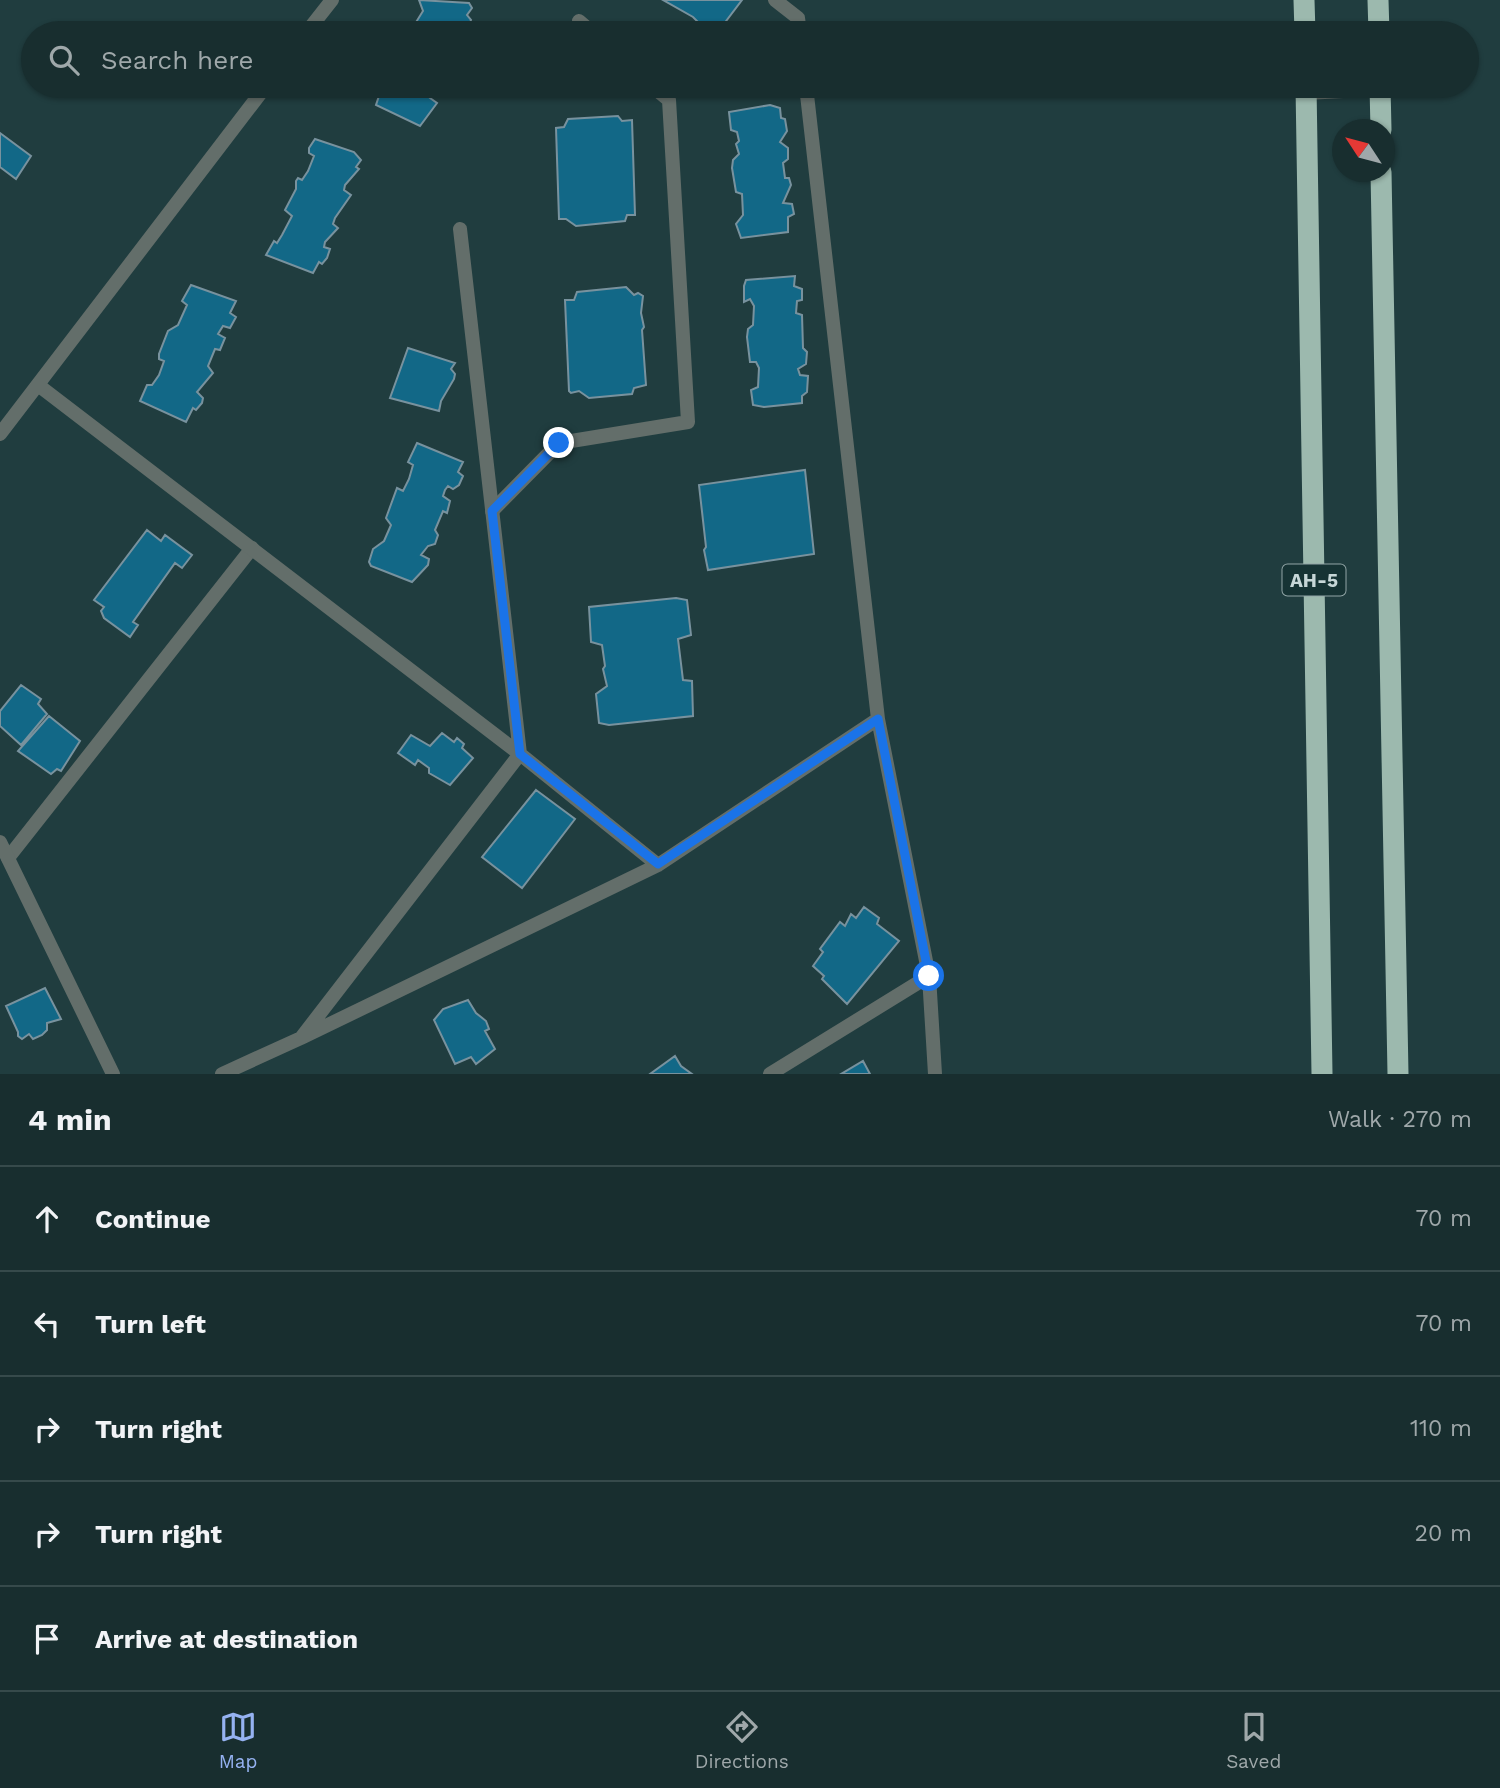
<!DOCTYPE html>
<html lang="en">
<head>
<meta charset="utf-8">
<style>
  body { margin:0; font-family:"Work Sans",sans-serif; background:#253a3b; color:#f1f3f6 }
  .compass { position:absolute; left:1332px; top:119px; width:63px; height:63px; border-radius:50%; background:#182e2f; box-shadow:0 2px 5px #0004; rotate:306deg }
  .stop { position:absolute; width:21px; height:21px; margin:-16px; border:5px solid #1a73e8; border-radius:50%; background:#fff }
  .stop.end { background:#1a73e8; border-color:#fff; box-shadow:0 2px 7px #0008 }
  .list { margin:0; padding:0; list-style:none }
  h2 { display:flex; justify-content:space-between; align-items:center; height:91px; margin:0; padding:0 28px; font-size:30px }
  h2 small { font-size:23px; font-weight:400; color:#9fa8aa }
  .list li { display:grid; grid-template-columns:46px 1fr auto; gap:21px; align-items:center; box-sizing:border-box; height:105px; padding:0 28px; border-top:2px solid #364a4b }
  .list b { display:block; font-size:26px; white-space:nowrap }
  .list em { font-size:23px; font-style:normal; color:#9fa8aa }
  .icon { flex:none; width:38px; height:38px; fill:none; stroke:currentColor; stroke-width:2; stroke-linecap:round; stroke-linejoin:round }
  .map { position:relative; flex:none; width:1500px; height:1074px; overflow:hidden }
  .search { position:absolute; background:#182e2f; box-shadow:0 2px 5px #0004; left:21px; right:21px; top:21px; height:77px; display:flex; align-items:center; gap:18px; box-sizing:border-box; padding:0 24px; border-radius:38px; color:#9fa8aa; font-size:26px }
  .sheet { height:616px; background:#182e2f }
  nav { display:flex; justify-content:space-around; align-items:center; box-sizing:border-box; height:98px; border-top:2px solid #364a4b; background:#182e2f; font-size:19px; color:#9fa8aa }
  nav a { display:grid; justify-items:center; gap:4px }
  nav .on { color:#95b2f1 }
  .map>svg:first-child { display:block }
  .building { fill:#126887; stroke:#78929e; stroke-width:2 }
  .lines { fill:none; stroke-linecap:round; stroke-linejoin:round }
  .service { stroke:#636e6a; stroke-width:14 }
  .minor { stroke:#636e6a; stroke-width:14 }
  .motorway { stroke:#9cb9ae; stroke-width:21 }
  .route { stroke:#1a73e8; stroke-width:9 }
  .labels { text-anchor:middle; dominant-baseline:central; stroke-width:7; stroke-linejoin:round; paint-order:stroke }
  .shield { fill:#163334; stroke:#91a5a6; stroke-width:2 }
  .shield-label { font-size:19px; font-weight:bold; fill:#c6d6d7 }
</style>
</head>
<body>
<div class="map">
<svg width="1500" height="1074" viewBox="0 0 1500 1074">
  <rect width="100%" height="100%" fill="#203d3f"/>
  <path class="building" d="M419,0L469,3L472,8L467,15L471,20L467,29L459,33H404L406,30L410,32L423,11Z
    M663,0H742L717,33H701L697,30L699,23L693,17Z
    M389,86H437L430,98L437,103L420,126L376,105L381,90Z
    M770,105L780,108L781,118L785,119L787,131L780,142L788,148V159L783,163L785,178H789L791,185L783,203L792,204L794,214L788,217V232L741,238L736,224L743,215L742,194L736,192L732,168L733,160L739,154L736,144L739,141L737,132L731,130L729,112Z
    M618,116L622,121L632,120L635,215H627L625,221L576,226L566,219H559L556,128L564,127L568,119Z
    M0,133L31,156L16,179L0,167Z
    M315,139L354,152L361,160L356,167L359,169L345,185L344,190L351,195L335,218L333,224L338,228L325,242L324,247L330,249L327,258L322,264L319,262L313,273L266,255L274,241L277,243L282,235L292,216L285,210L296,189V181L298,178L302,180L308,171L314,156L309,153V148Z
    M795,276L794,286L802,289V300L797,301L796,313L802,315L803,348L807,352L806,364L798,369L800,375L808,376L807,392L802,396V403L764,407L753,405L751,390L758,387L759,368L756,362H750L747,337L748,329L753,325L754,306L750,299L744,302V286L746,280Z
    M191,285L236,301L230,313L236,317L230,328L223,326L218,334L225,338L220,350L215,349L208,366L213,373L197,392L203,398L202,403L196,410L193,408L186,422L140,401L147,385H152L159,375L164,361L159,359V354L168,331L178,325L187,305L182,301Z
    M626,287L634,295L638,293L643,296L641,313L644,327L642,330L646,385L634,388L632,394L589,398L579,391L571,393L569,391L565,300H574L577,292Z
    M408,348L455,363L451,369L455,374L454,379L441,401L439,411L390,398Z
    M417,443L463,462L458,472L463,476L459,485L453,489L448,486L445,490L443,496L450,501L447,513L443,511L435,530L438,535L435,544L428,546L421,555L429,559L428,565L412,582L371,566L369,562L373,549L384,541L391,525L386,518L397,488L403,491L409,479L413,465L408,462Z
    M805,470L814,554L708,570L704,550L706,547L699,485Z
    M147,530L161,541L165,535L192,555L182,568L175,563L133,622L138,625L130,637L104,618L101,611L104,607L94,600Z
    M676,598L687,600L691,635L678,639L683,680L692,681L693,716L609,725L599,723L596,694L607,686L603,669L605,666L602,645L591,642L589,607Z
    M21,685L41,699L38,704L47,714L21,745L0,726V711Z
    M49,716L80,741L61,771L57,769L51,774L18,751Z
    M442,733L454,742L457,738L464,744L462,748L473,758L450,785L429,773V768L418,760L415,765L398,753L411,735L430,746Z
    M536,790L575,819L522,888L482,857Z
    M864,907L879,918L877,924L899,941L847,1004L822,979L824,976L813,966L823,952L820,949L840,922L845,926L851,914L856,918Z
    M45,988L61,1019L47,1023V1030L42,1035L33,1039L29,1034L22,1039L18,1036V1032L6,1006Z
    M468,1000L476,1013L486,1021L489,1029L485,1031L495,1049L476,1064L471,1057L455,1064L434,1020L443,1009Z
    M675,1056L681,1066L692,1074H650Z
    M863,1061L870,1074H841Z"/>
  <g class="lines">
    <path class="service" d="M579,21L593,33
      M1306,93L1380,89
      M492,511L559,443L688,422L669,100L652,86
      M8,858L252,548"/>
    <path class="minor" d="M775,0L798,18L800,33
      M306,33L332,0
      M38,385L520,754L658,865
      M0,434L266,86
      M878,719L929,976L935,1074
      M0,842L113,1074
      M301,1038L658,865L878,719L806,86
      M222,1074L301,1038L520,754L460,229
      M770,1074L929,976"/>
    <path class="motorway" d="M1304,0L1305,33
      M1378,0L1379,33
      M1306,86L1322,1074
      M1380,86L1381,130
      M1381,172L1398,1074"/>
  </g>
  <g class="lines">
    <path class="route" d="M559,443L492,511L520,754L658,864L878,719L929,976"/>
  </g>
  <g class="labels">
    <rect class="shield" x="1282.5" y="564.5" width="63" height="31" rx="5"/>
    <g class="shield-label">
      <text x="1314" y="580">AH-5</text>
    </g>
  </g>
</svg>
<svg class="compass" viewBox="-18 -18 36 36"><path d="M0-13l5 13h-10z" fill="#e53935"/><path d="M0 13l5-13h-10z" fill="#9fa8aa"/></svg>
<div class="stop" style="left:929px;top:976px"></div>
<div class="stop end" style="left:559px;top:443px"></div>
<div class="search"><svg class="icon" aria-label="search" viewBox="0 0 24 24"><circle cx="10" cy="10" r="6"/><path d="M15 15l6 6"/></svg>Search here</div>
</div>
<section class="sheet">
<h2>4 min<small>Walk · 270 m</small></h2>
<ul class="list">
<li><svg class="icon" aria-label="ahead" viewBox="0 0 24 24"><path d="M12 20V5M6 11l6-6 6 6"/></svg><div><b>Continue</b></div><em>70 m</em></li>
<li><svg class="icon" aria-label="left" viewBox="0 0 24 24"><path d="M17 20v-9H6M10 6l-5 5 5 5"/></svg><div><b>Turn left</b></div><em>70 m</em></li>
<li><svg class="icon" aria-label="right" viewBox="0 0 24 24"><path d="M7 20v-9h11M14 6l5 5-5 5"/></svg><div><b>Turn right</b></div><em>110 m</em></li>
<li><svg class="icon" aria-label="right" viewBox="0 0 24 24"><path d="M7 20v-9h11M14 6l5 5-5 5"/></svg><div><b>Turn right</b></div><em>20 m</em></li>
<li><svg class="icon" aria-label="arrive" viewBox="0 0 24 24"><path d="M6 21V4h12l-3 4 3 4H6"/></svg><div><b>Arrive at destination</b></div></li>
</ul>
</section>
<nav>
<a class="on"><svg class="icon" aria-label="map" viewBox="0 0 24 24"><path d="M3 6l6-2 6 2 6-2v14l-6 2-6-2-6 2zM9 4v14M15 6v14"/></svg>Map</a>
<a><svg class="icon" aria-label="directions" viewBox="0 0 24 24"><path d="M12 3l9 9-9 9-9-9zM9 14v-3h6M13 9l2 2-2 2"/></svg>Directions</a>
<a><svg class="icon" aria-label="saved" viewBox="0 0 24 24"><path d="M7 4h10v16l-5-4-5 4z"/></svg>Saved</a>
</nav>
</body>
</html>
